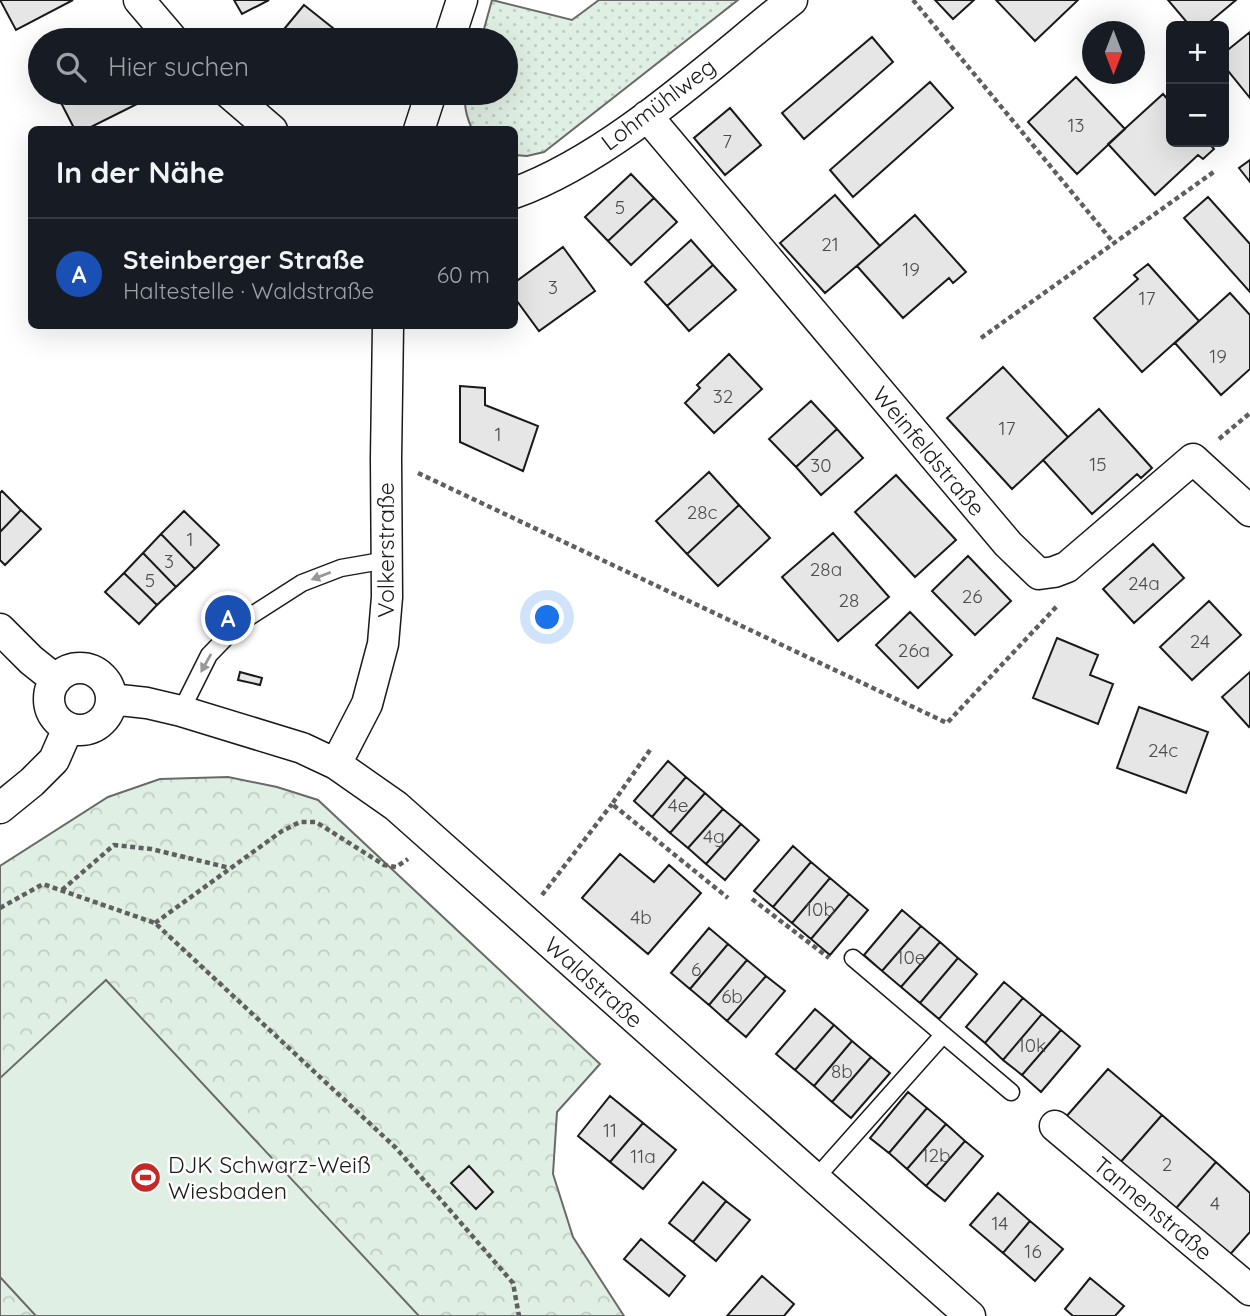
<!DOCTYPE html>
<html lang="de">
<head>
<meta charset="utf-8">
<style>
  body { margin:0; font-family:Quicksand,sans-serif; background:#20242c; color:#f1f3f6 }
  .controls { position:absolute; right:21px; top:21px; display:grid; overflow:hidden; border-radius:10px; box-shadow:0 7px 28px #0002 }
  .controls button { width:63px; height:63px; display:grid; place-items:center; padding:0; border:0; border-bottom:2px solid #363941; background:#171b24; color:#f1f3f6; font:35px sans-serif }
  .compass { position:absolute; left:1082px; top:21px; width:63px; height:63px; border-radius:50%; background:#171b24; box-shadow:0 7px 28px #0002; rotate:180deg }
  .you { position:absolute; left:548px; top:618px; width:24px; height:24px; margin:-18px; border:5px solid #fff; border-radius:50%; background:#1a73e8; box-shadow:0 0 0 10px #1a73e833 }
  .badge { display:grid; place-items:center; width:46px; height:46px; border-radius:50%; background:#c62828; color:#fff; font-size:23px; font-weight:700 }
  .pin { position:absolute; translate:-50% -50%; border:4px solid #fff; box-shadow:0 2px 7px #0006 }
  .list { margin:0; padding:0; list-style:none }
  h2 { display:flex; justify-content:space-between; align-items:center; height:91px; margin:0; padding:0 28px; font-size:30px }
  h2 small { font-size:23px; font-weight:400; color:#9ea1a6 }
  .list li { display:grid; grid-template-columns:46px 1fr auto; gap:21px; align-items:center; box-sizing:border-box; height:112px; padding:0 28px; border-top:2px solid #363941 }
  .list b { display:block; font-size:26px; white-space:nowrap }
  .list p { margin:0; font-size:23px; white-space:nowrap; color:#9ea1a6 }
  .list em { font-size:23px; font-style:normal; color:#9ea1a6 }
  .icon { flex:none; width:38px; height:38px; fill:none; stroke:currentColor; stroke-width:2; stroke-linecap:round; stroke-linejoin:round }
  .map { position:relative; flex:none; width:1250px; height:1316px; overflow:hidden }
  .search { position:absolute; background:#171b24; box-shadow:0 7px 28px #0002; left:28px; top:28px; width:490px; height:77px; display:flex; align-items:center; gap:18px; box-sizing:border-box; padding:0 24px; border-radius:38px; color:#9ea1a6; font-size:26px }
  .panel { position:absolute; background:#171b24; box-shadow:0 7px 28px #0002; left:28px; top:126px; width:490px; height:203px; border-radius:10px }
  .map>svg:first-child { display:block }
  .grass { fill:url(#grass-dots); stroke:#6a6a6a; stroke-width:2 }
  .park { fill:url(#park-crowns); stroke:#6a6a6a; stroke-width:2 }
  .pitch { fill:#e0efe3; stroke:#6a6a6a; stroke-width:2 }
  .building { fill:#e6e6e6; stroke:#1a1a1a; stroke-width:2 }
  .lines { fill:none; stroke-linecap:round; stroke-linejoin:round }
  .lane-casing { stroke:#1a1a1a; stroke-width:19 }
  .street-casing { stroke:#1a1a1a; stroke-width:33 }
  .path { stroke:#5f5f5f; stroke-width:4.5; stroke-dasharray:5 3.5; stroke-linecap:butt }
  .lane { stroke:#fff; stroke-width:16 }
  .street { stroke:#fff; stroke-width:30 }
  .oneway { fill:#989898 }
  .labels { text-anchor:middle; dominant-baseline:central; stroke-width:5; stroke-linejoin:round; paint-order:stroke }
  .number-label { font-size:19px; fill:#4d4d4d }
  .street-label { font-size:23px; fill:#1a1a1a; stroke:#fff }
  .poi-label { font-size:23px; fill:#1a1a1a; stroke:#fff; text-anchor:start }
</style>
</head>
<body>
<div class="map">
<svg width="1250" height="1316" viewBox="0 0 1250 1316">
  <defs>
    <pattern id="grass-dots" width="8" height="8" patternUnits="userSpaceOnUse" patternTransform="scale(1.75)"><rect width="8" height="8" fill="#e0efe3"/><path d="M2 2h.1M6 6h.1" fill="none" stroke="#c0ccc2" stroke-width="1.8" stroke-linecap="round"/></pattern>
    <pattern id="park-crowns" width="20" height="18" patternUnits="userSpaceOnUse" patternTransform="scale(1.75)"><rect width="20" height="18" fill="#e0efe3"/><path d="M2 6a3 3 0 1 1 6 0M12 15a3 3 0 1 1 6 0" fill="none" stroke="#c0ccc2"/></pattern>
  </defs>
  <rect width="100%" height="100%" fill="#fff"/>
  <path class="grass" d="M492,0L572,20L599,0H738L544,152L527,156L515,155L514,130L472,129C467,118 463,105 466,93H506V40H481Z"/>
  <path class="park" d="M228,777L277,787L318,800L600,1064L557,1112L553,1174L573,1237L624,1316H0V866L108,797L160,779Z"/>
  <path class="pitch" d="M106,980L419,1316H36L0,1277V1078Z"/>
  <path class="building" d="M0,0H73L16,30Z
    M234,0H269L242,14Z
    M935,0H974L953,19Z
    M996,0H1078L1035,41Z
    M1168,0H1236L1205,26H1190Z
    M304,5L348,40H275Z
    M357,30L370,40H349Z
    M1250,32V98L1224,66V53Z
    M872,37L893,62L804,139L782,113Z
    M1076,77L1125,129L1077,174L1028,122Z
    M930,82L953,108L853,197L830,170Z
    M56,93H134L139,103L85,130H75Z
    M335,93H356L348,103Z
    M1163,94L1171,103V142H1208L1214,149L1203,159L1198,155L1155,195L1108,144Z
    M730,108L761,145L725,175L694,138Z
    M1250,160V182L1239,168Z
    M631,174L654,198L608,241L585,217Z
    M835,195L880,246L825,293L780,243Z
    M1208,197L1250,244V292L1184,218Z
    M654,198L677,222L631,265L608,241Z
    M915,215L966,272L953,283L949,278L903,318L857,266Z
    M691,240L713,265L667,306L645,282Z
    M563,247L595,291L539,331L514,297V283Z
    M1148,264L1199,321L1142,372L1094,318L1138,279L1134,275Z
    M713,265L736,290L689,331L667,306Z
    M1230,293L1250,315V369L1221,395L1175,343Z
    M729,354L762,389L714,433L685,403L700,388L697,385Z
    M1003,367L1068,437L1012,489L947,418Z
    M460,386L485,388V405L538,426L523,471L460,442Z
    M811,401L837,429L796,467L769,439Z
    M1099,409L1152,468L1141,478L1137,474L1092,514L1043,460Z
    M837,429L863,458L821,495L796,467Z
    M709,472L739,505L687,554L656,521Z
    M896,475L956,540L915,577L855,512Z
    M2,491L21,510L0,532V493Z
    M739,505L770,538L718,586L687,554Z
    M21,510L41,529L5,565L0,560V532Z
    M184,511L219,545L195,569L161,534Z
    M833,533L889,597L838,641L782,577Z
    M161,534L195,569L176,587L143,553Z
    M1153,544L1184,578L1134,623L1103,589Z
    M143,553L176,587L157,605L124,573Z
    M968,556L1011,601L975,635L932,591Z
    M124,573L157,605L139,624L105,592Z
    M1209,601L1241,635L1192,680L1160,647Z
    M910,612L952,655L918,688L876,645Z
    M1057,638L1098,655L1090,675L1113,684L1098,724L1033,698Z
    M240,672L262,678L260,685L238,680Z
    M1250,672V726L1249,727L1222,697Z
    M1139,707L1208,732L1186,793L1117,768Z
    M668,761L686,777L652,817L634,801Z
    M686,777L705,793L670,833L652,817Z
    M705,793L723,809L688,848L670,833Z
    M723,809L741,824L706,864L688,848Z
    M741,824L759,840L725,880L706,864Z
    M793,846L811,862L773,907L754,891Z
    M620,854L654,882L669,865L701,893L648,954L582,898Z
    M811,862L830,878L792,923L773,907Z
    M830,878L849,894L811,939L792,923Z
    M849,894L868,910L830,955L811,939Z
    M902,910L921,926L882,971L864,955Z
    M921,926L940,942L901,987L882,971Z
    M709,928L728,944L690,989L671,973Z
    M940,942L958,958L920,1003L901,987Z
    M728,944L747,960L709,1005L690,989Z
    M958,958L977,974L939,1019L920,1003Z
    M747,960L766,976L727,1021L709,1005Z
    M766,976L785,991L746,1037L727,1021Z
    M1004,982L1023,998L985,1043L966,1027Z
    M1023,998L1042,1014L1003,1060L985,1043Z
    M815,1009L834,1025L795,1070L776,1054Z
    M1042,1014L1061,1030L1022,1075L1003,1060Z
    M834,1025L852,1041L814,1086L795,1070Z
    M1061,1030L1080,1046L1041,1092L1022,1075Z
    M852,1041L871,1057L832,1102L814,1086Z
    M871,1057L890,1073L851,1118L832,1102Z
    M1108,1069L1162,1115L1118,1165L1065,1118Z
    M908,1092L927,1108L889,1153L870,1138Z
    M610,1096L643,1123L610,1162L578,1136Z
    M927,1108L946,1124L907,1169L889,1153Z
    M1162,1115L1216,1162L1172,1213L1118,1165Z
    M643,1123L676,1150L643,1189L610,1162Z
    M946,1124L965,1141L926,1186L907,1169Z
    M965,1141L983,1156L945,1201L926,1186Z
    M1216,1162L1250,1193V1232L1226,1259L1172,1213Z
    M469,1166L493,1192L476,1209L451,1183Z
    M703,1182L726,1201L693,1242L669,1223Z
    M998,1193L1030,1221L1003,1253L970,1225Z
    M726,1201L750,1220L716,1261L693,1242Z
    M1030,1221L1063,1249L1035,1281L1003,1253Z
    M641,1239L685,1276L669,1296L624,1259Z
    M762,1276L794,1304L784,1316H727Z
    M1090,1278L1124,1306L1115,1316H1073L1065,1309Z"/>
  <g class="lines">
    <defs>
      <path id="lane" d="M181,711L209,655L241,622L302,583L341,568L387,560
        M853,958L1011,1092
        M815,1179L943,1035"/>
      <path id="street" d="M139,0L173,40
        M449,40L462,0
        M229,93L272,130
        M647,116L1008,544L1039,574L1054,572L1067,567L1193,459L1250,511
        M419,130L431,93
        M514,193C613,157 710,65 792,0
        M0,629L31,660L56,680
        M49 699a31 31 0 1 1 62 0a31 31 0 1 1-62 0Z
        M111,699L147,703L181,711L302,748L336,764L396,806L970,1316
        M336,764L367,704L383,644L387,597L386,458L388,326
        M0,808L32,782L54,760L68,728
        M1055,1126L1250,1290"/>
    </defs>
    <use href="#lane" class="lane-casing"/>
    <use href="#street" class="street-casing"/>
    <path class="path" d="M913,0L1113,242
      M981,338L1215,171
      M1219,439L1250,413
      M418,473L947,723L1058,605
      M650,750L612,804L728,898
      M62,890L114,845L151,849L230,868
      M542,895L612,804
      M752,899L829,958
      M0,908L43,884L155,923L396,1148L513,1283L519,1316
      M155,923L282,831L300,822H316L384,865L396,867L408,859"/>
    <use href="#lane" class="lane"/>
    <use href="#street" class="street"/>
  </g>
  <defs><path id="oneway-solid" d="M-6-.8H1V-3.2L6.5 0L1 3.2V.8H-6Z" transform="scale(1.75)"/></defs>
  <g class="oneway">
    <use href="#oneway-solid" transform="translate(321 576) rotate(159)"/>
    <use href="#oneway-solid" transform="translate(206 663) rotate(119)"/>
  </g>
  <defs>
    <symbol id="stadium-disc" viewBox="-11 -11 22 22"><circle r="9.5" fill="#c62828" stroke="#fff"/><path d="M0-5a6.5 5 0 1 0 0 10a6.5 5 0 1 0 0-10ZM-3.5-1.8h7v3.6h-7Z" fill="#fff"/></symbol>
  </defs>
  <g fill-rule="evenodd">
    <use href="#stadium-disc" x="128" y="1160" width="35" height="35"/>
  </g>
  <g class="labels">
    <g class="number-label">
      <text x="1076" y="125">13</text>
      <text x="727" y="141">7</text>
      <text x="620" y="207">5</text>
      <text x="830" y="244">21</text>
      <text x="911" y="269">19</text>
      <text x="553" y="287">3</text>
      <text x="1147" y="298">17</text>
      <text x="1218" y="356">19</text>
      <text x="723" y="396">32</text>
      <text x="1007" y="428">17</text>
      <text x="498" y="434">1</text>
      <text x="1098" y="464">15</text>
      <text x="821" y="465">30</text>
      <text x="702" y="512">28c</text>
      <text x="190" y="539">1</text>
      <text x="169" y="561">3</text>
      <text x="826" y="569">28a</text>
      <text x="150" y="580">5</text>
      <text x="1144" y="583">24a</text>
      <text x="972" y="596">26</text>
      <text x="849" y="600">28</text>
      <text x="1200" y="641">24</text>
      <text x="914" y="650">26a</text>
      <text x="1163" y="750">24c</text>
      <text x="678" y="805">4e</text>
      <text x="714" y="836">4g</text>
      <text x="820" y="909">10b</text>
      <text x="641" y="917">4b</text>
      <text x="911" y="957">10e</text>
      <text x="696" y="969">6</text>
      <text x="732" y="996">6b</text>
      <text x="1032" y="1045">10k</text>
      <text x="842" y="1071">8b</text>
      <text x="610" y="1130">11</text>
      <text x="936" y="1155">12b</text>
      <text x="643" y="1156">11a</text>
      <text x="1167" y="1164">2</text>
      <text x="1215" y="1203">4</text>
      <text x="1000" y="1223">14</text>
      <text x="1033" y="1251">16</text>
    </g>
    <g class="street-label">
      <text transform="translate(658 104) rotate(-37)">Lohmühlweg</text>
      <text transform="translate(929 451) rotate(50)">Weinfeldstraße</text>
      <text transform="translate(385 550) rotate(-90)">Volkerstraße</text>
      <text transform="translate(594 982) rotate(42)">Waldstraße</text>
      <text transform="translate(1153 1208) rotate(40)">Tannenstraße</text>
    </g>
    <g class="poi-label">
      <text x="168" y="1164">DJK Schwarz-Weiß<tspan x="168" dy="26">Wiesbaden</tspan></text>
    </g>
  </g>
</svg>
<div class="controls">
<button>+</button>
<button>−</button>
</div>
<svg class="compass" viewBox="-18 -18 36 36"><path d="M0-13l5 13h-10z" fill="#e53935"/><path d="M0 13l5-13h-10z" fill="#9ea1a6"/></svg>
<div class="you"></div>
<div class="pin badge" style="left:228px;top:618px;background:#1a4fb4">A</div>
<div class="search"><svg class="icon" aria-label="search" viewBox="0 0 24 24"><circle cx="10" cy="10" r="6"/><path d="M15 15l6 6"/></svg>Hier suchen</div>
<section class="panel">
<h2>In der Nähe<small></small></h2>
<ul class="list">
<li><span class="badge" style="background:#1a4fb4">A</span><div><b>Steinberger Straße</b><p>Haltestelle · Waldstraße</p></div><em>60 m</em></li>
</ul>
</section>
</div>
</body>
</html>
